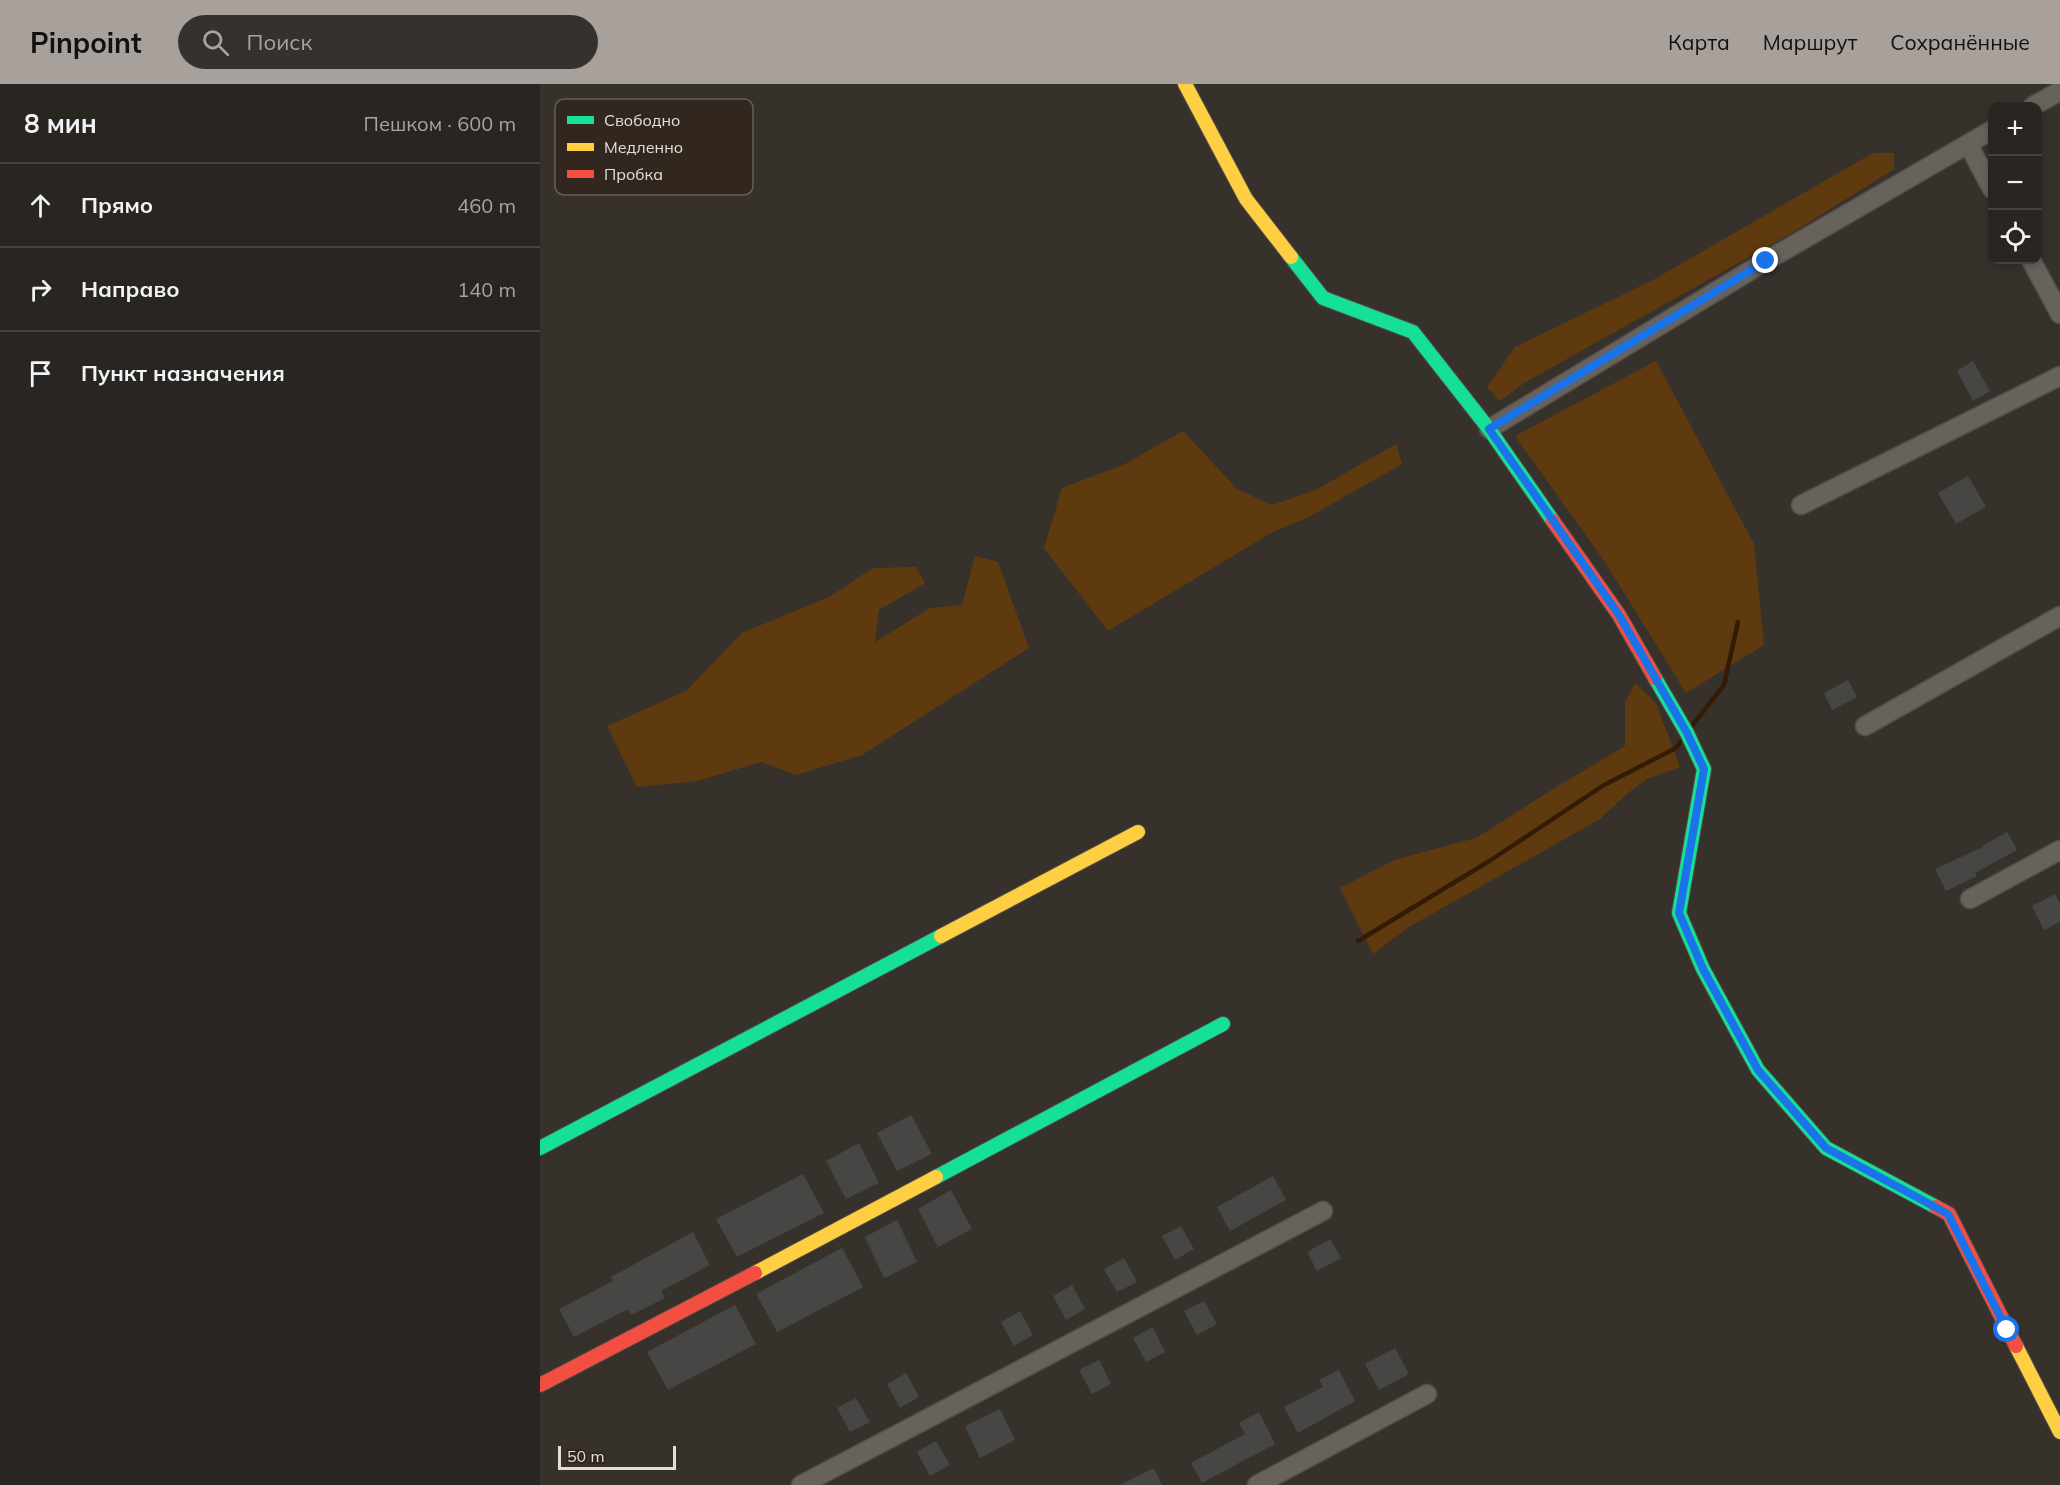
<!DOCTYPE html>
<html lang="ru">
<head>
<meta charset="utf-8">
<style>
  body { margin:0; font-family:Mulish,sans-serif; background:#35312e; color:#f1f3f6 }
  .controls { position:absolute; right:18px; top:18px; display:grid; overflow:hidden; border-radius:12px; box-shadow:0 3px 9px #0003 }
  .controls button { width:54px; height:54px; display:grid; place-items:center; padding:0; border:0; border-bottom:2px solid #45423f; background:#292521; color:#f1f3f6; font:30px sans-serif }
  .scale { position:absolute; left:18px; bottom:15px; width:118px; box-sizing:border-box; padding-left:6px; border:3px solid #e5ddd7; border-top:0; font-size:16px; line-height:21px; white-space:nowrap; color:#e5ddd7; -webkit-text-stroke:4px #31271e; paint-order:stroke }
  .stop { position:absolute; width:18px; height:18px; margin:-14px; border:4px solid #1a73e8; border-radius:50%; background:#fff }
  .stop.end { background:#1a73e8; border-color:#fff; box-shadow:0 2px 6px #0008 }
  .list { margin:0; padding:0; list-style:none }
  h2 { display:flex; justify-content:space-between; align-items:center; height:78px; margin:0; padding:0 24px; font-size:26px }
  h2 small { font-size:20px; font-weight:400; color:#a5a5a5 }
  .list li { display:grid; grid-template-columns:39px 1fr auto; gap:18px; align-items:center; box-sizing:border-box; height:84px; padding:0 24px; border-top:2px solid #45423f }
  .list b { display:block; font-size:22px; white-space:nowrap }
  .list em { font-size:20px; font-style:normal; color:#a5a5a5 }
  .icon { flex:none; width:33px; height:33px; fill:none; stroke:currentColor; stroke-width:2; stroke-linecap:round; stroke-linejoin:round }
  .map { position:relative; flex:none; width:1520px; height:1401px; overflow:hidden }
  header { display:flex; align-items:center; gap:36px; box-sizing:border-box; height:84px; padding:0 30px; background:#a8a19b; color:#111 }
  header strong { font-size:28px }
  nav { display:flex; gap:33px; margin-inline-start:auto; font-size:21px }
  .search { width:420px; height:54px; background:#35312e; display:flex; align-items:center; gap:15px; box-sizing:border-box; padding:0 21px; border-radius:33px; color:#a5a5a5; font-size:22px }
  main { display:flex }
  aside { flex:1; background:#292521 }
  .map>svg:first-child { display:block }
  .green { fill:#603a0f }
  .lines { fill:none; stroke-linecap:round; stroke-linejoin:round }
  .stream { stroke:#341b04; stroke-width:4.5 }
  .building { fill:#464745 }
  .street-casing { stroke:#524d48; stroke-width:21 }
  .fast-casing { stroke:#524d48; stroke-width:16 }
  .slow-casing { stroke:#524d48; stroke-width:16 }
  .jam-casing { stroke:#524d48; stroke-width:16 }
  .street { stroke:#67625c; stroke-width:18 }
  .fast { stroke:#16e098; stroke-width:14 }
  .slow { stroke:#ffcf43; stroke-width:14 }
  .jam { stroke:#f24e42; stroke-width:14 }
  .route { stroke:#1a73e8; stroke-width:8 }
  .key { fill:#31271e; stroke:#675e56; stroke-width:1.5 }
  .key-label { font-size:16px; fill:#e5ddd7 }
</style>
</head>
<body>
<header>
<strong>Pinpoint</strong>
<div class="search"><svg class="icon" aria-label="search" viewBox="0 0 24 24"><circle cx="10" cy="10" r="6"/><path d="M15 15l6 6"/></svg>Поиск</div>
<nav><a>Карта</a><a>Маршрут</a><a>Сохранённые</a></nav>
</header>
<main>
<aside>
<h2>8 мин<small>Пешком · 600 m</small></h2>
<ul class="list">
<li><svg class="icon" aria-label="ahead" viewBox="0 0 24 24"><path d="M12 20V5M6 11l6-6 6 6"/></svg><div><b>Прямо</b></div><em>460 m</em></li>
<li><svg class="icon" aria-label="right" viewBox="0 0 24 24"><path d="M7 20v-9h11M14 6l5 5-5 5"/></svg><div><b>Направо</b></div><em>140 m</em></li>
<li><svg class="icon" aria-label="arrive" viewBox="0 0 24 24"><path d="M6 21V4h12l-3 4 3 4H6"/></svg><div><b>Пункт назначения</b></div></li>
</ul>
</aside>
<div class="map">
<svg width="1520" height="1401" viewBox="0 0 1520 1401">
  <rect width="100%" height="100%" fill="#37312c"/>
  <path class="green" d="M1333,69H1354V85L1255,147L984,299L960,317L947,303L975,263L1113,196Z
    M1116,277L1214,460L1224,561L1146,609L1065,478L975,352Z
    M643,347L697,405L732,421L776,406L856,360L862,380L767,434L733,448L568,547L504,464L522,404L585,380Z
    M435,472L458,478L489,564L322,671L256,691L221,678L157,697L97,703L67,642L146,607L202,549L291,512L333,484L376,483L385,499L339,526L335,558L390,524L422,521Z
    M1095,599L1116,619L1140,683L1107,695L1088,709L1060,735L869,843L833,870L800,804L854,776L936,754L1013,705L1085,662V619Z"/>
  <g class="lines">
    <path class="stream" d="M1151,643L1184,601L1198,538
      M818,857L951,776L1064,701L1136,664L1141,657"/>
  </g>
  <path class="building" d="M1433,277L1450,307L1433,317L1417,287Z
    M1428,392L1446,423L1416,440L1398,409Z
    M1308,596L1317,613L1292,626L1284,609Z
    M1467,748L1477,766L1435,789L1437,792L1406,807L1395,785L1443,763L1442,762Z
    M1515,810L1520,820V838L1504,846L1492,822Z
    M371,1031L392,1070L357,1087L337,1049Z
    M319,1059L339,1099L306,1115L286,1077Z
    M263,1090L284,1129L197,1173L176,1135Z
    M733,1092L746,1116L690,1147L677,1123Z
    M411,1106L432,1145L398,1163L378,1125Z
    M357,1136L377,1178L344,1194L325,1153Z
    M641,1142L654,1165L635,1176L622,1152Z
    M153,1148L170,1181L121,1207L125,1214L91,1231L88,1225L34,1253L19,1225L73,1197L71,1193Z
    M790,1155L801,1174L777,1187L767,1168Z
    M302,1164L323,1203L237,1248L216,1210Z
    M584,1174L597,1198L577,1208L564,1185Z
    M532,1201L545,1225L526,1236L513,1212Z
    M664,1217L677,1240L657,1251L644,1227Z
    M195,1221L216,1260L128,1306L107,1268Z
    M480,1227L493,1251L474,1262L461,1238Z
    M613,1243L625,1268L606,1278L593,1254Z
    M855,1264L869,1290L839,1306L825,1280Z
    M559,1276L571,1300L552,1310L539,1286Z
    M799,1286L815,1317L758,1349L744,1323L783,1303L779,1296Z
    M366,1289L379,1313L360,1324L347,1300Z
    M316,1314L330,1338L310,1348L297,1324Z
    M460,1325L475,1356L440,1374L425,1342Z
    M719,1328L735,1360L662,1399L651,1379L705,1350L699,1339Z
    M396,1357L410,1381L390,1392L377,1368Z
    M614,1384L622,1401H580Z"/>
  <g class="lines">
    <defs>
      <path id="street" d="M1493,22L1520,7
        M1428,60L1452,105
        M1491,176L1520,230
        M949,345L1226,177L1452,46
        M1261,421L1520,292
        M1325,642L1520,532
        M1430,815L1520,766
        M261,1401L783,1127
        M717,1401L887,1310"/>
      <path id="fast" d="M751,173L783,214L873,248L949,345L1013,437
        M1115,594L1147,649L1164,685L1139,829L1163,885L1218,986L1286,1064L1396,1123
        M0,1064L401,852
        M396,1093L683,940"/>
      <path id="slow" d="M645,0L706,115L751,173
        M401,852L598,748
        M215,1189L396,1093
        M1476,1262L1520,1348"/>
      <path id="jam" d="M1013,437L1079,531L1115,594
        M1396,1123L1409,1130L1476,1262
        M0,1301L215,1189"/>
    </defs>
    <use href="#street" class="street-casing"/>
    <use href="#fast" class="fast-casing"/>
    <use href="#slow" class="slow-casing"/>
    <use href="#jam" class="jam-casing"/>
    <use href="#street" class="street"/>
    <use href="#fast" class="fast"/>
    <use href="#slow" class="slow"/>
    <use href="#jam" class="jam"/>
  </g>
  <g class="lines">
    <path class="route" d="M1226,177L949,345L1079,531L1147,649L1164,685L1139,829L1163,885L1218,986L1286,1064L1408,1130L1467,1246"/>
  </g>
  <rect x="15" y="15" width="198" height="96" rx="9" class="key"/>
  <rect x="27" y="32" width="27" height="8" fill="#16e098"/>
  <rect x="27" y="59" width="27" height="8" fill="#ffcf43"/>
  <rect x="27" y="86" width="27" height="8" fill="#f24e42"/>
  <g class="key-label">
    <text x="64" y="42">Свободно</text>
    <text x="64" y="69">Медленно</text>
    <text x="64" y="96">Пробка</text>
  </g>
</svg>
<div class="controls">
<button>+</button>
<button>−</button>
<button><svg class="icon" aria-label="locate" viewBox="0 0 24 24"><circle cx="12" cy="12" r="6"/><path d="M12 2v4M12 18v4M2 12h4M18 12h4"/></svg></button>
</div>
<div class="scale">50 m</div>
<div class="stop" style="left:1467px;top:1246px"></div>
<div class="stop end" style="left:1226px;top:177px"></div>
</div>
</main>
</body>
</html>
